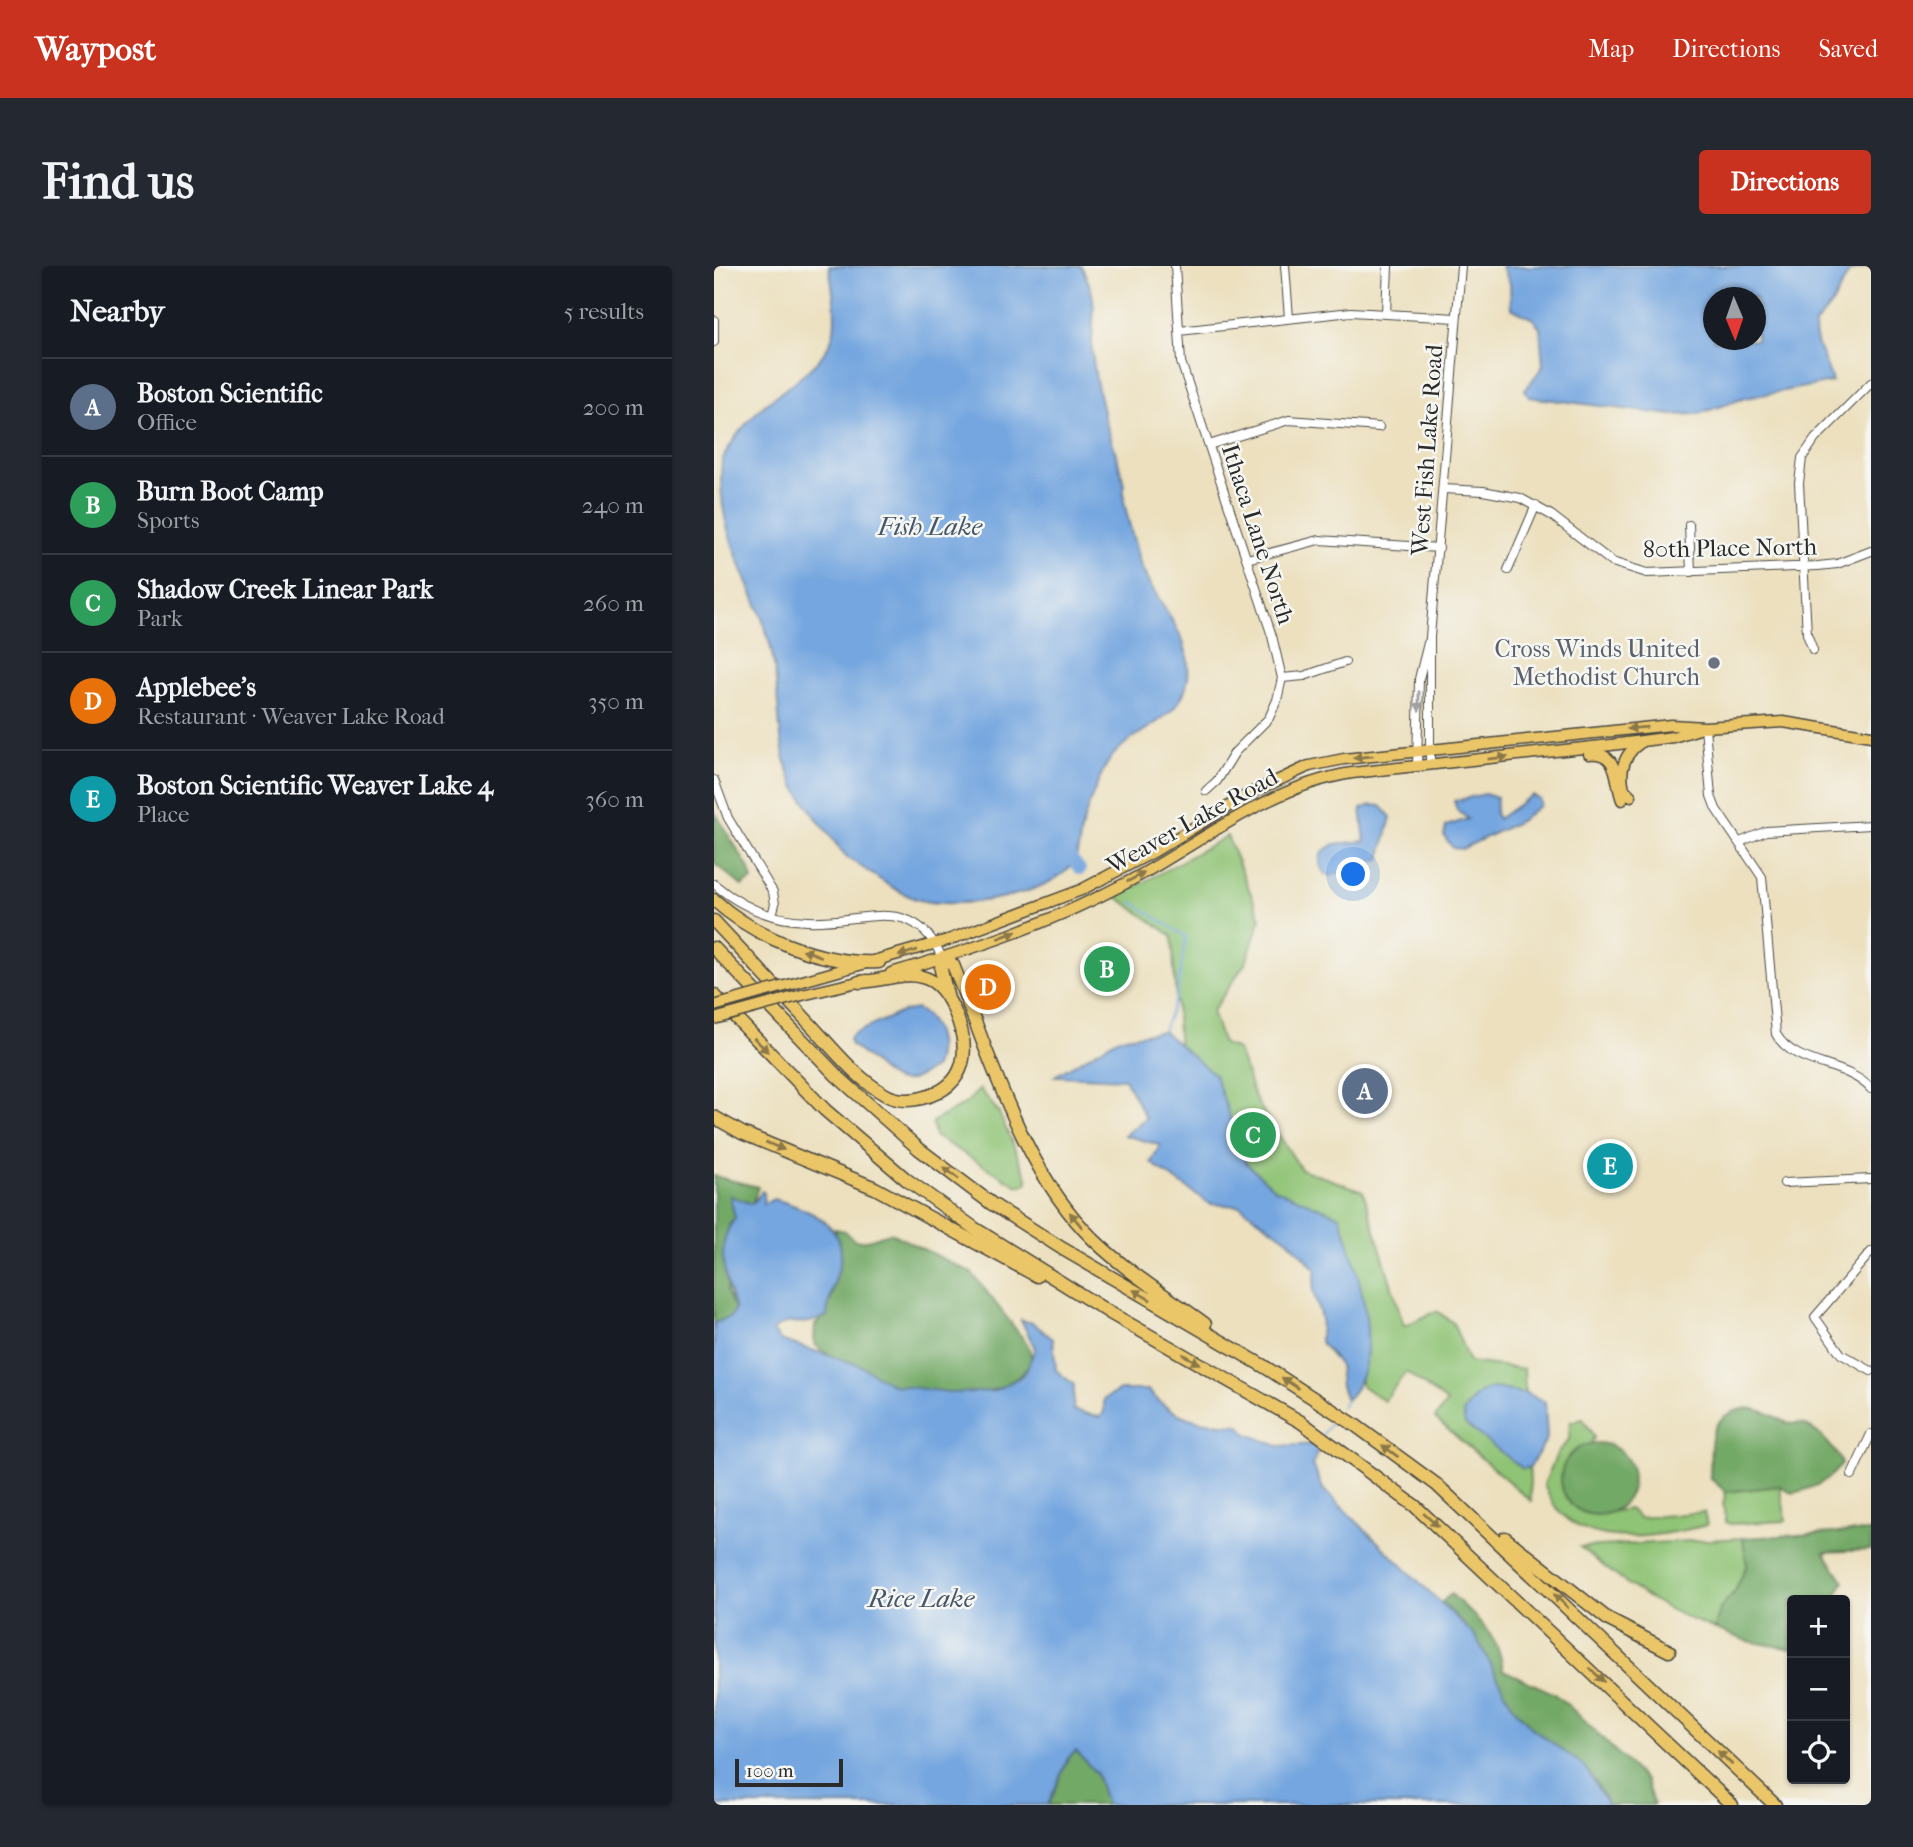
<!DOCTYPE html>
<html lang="en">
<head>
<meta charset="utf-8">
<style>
  body { margin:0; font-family:"IM FELL French Canon",serif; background:#242831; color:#f1f3f6 }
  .controls { position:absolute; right:21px; bottom:21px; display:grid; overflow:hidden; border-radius:7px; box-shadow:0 2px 5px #0004 }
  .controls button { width:63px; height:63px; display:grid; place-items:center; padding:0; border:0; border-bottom:2px solid #363941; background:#171b24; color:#f1f3f6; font:35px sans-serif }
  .compass { position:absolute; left:989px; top:21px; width:63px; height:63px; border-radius:50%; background:#171b24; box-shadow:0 2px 5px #0004; rotate:178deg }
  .scale { position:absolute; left:21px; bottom:18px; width:108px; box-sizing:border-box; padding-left:7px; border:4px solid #2b2b2b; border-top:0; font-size:19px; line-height:24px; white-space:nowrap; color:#2b2b2b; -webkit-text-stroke:5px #f6f6f2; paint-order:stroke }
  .you { position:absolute; left:640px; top:609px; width:24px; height:24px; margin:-18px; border:5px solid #fff; border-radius:50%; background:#1a73e8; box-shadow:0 0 0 10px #1a73e833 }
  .badge { display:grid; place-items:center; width:46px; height:46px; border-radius:50%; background:#c8321e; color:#fff; font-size:23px; font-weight:700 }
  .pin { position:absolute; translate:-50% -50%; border:4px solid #fff; box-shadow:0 2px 7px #0006 }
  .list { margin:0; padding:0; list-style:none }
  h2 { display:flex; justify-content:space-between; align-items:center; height:91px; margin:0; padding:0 28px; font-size:30px }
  h2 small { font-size:23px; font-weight:400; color:#9ea1a6 }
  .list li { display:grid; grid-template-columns:46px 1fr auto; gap:21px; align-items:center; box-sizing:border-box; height:98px; padding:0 28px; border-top:2px solid #363941 }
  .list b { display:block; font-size:26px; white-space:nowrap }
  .list p { margin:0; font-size:23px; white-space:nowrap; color:#9ea1a6 }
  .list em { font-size:23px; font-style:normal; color:#9ea1a6 }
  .icon { flex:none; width:38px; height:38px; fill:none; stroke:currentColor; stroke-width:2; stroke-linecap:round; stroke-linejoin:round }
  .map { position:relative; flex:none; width:1157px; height:1539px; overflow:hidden; border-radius:7px }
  header { display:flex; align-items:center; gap:42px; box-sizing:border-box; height:98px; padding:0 35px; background:#c8321e; color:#fff }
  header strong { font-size:33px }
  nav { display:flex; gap:38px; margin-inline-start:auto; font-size:24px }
  .intro { display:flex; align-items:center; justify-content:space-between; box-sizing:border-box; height:168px; padding:0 42px }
  h1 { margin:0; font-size:49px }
  .button { padding:18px 32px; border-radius:7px; background:#c8321e; color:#fff; font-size:24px; font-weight:700 }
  main { display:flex; gap:42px; padding:0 42px }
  aside { flex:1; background:#171b24; border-radius:7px; box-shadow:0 2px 5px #0004 }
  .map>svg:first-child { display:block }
  .green { fill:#8fc374; stroke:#5d7750; stroke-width:2 }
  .forest { fill:#73a966; stroke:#4f6a48; stroke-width:2 }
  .water { fill:#74a6df; stroke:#506885; stroke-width:2; fill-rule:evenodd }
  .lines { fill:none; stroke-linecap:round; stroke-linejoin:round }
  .stream { stroke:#74a6df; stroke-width:2 }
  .river { stroke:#74a6df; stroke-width:12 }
  .minor-casing { stroke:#484641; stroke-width:10 }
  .major-casing { stroke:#484641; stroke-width:13 }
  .highway-casing { stroke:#484641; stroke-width:15 }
  .minor { stroke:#fff; stroke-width:8 }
  .major { stroke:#ebc669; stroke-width:10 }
  .highway { stroke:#ebc669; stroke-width:12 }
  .major-bridge-casing { stroke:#484641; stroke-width:13; stroke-linecap:butt }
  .major-bridge { stroke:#ebc669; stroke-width:10 }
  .oneway { fill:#a0a0a0 }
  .oneway2 { fill:#8b784a }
  .worship-dot { fill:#6b7280; stroke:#f6f6f2; stroke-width:2.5 }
  .labels { text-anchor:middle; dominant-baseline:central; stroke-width:5; stroke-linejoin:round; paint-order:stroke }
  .street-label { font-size:24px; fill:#2b2b2b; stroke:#f6f6f2 }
  .worship-label { font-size:24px; fill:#5b616d; stroke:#f6f6f2; text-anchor:end }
  .water-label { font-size:26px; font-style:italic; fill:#45566a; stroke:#f6f6f2 }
</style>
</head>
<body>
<header>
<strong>Waypost</strong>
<nav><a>Map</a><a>Directions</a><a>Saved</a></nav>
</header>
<div class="intro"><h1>Find us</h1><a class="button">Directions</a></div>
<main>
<aside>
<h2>Nearby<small>5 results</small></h2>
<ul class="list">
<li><span class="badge" style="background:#5c6f8a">A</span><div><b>Boston Scientific</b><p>Office</p></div><em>200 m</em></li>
<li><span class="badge" style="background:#2e9e5b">B</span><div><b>Burn Boot Camp</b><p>Sports</p></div><em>240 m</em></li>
<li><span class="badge" style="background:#2e9e5b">C</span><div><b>Shadow Creek Linear Park</b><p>Park</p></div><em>260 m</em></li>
<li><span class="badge" style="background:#e8710a">D</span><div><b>Applebee's</b><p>Restaurant · Weaver Lake Road</p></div><em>350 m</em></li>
<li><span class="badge" style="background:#0f9aa8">E</span><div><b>Boston Scientific Weaver Lake 4</b><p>Place</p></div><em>360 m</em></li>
</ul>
</aside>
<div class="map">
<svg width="1157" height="1539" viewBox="0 0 1157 1539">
  <rect width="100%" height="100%" fill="#f6f6f2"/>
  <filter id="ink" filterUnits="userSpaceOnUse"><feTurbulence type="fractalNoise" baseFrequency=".0143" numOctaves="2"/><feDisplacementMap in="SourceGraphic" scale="14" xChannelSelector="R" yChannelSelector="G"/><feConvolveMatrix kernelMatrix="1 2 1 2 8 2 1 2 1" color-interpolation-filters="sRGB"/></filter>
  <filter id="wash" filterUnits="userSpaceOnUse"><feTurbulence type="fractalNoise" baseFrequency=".00686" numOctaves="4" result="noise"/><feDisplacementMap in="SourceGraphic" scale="28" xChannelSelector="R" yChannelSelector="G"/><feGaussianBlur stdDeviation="1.57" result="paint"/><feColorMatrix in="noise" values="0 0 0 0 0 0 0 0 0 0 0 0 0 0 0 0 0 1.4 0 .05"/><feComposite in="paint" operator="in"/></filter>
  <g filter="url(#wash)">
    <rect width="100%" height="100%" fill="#ece0bf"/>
    <path class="green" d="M513,570L547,652L532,696L498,746L509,778L524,784L542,834L587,903L649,925L690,1060L723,1045L739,1057L755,1096L810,1103L817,1235L721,1152L733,1136L692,1106L670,1135L647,1119L645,1057L466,802L458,670L403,631Z
      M266,823L285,847L313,911V918L304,920L221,870L218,856L251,838Z
      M869,1153L880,1171L877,1178L867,1181L884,1248L915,1243L926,1252L990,1246L993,1259C937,1273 853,1288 830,1218L843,1188L855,1173L856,1156Z
      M1066,1220L1072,1255L1016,1258L1012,1256L1009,1239L1012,1226Z
      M1029,1272L1033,1299L1021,1325L1007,1343L1001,1363C944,1342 913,1320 866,1281Z"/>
    <path class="forest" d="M0,545L34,601L38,614L28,620L0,597Z
      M0,910L44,921L38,938L16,930L21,952L15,959L13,1027L21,1043L17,1051L0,1057Z
      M121,963L131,965C143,984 159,970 177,967L258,1007L314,1079L318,1093C296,1138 221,1132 180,1119C166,1114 155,1103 142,1098C125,1092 111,1091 100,1077L101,1059C121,1044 129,988 121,963Z
      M1034,1142C1050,1144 1058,1149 1071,1156C1076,1158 1082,1157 1088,1158C1103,1162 1121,1183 1128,1197C1117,1214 1098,1223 1079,1227L1066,1220L1012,1226L996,1212C998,1177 990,1149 1034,1142Z
      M847 1213a36 36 0 1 1 72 0a36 36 0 1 1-72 0Z
      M1157,1265V1284L1110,1286L1130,1316L1119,1334H1078V1383L1033,1375L1001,1363L1006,1343L1021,1325L1033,1299L1029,1272Z
      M737,1328C761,1351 786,1369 789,1404L839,1427L855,1440L931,1514L940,1539H894L882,1516L818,1462L799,1441L762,1371L728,1336Z
      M362,1485L382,1507L392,1539H335L354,1492Z"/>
    <path class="water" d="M115,0H367C386,36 378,44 378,81C378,96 382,113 385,128C390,158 403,185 409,214C411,221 409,228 410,235C413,252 419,270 423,287C433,331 479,363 474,411C469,456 420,461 397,492C385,508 372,545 367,565C365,573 365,583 362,591C346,631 237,645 202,633C178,624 155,605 134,592L126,583C111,562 92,541 80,518C61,481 67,434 59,393C47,322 0,278 8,195C17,174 36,151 53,137C75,119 111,98 119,69C124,49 118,20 115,0Z
      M787,0H1155L1135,6L1118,38L1101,58C1100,82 1113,94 1118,116L1031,132L984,148L958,149L815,131L811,124L829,100L826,62L819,53L797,42L796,17ZM1000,32H1042V74H1000Z
      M771,528L783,532L781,547L784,553L818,529L826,534V539L806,555L748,583L739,582L730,570L732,560L754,553L743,544L740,535Z
      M657,539L667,540L677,551L666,593L615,610C606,605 604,596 608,586L621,578L651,575L647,543Z
      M203,743C223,755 229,780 221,801C191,820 185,821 159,797C152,790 144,785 137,779L135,773L139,768L190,745Z
      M449,765L501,809L532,897L561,923L626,950C641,998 676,1094 632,1134L627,1120L625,1098L606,1076L607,1052L599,1025L602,1004L574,974L526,940L496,938L437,897L446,879L410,869L432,852L411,813L341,810L405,772Z
      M48,925L50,927L49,938L60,933C91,942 134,957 126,997C122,1016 114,1031 113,1050C107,1052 100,1056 95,1056C79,1058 73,1053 59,1064L66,1074L145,1099L179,1119L243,1127L279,1125L305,1112L312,1106L321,1082L307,1054L319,1057L339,1073L342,1104L360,1119L359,1144L386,1151L390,1146V1133L406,1124H434C458,1153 489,1158 525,1159L531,1167L564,1180L606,1178L599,1199L609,1223L762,1371L799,1441L818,1462L871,1501L894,1539H392L382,1507L362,1485L354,1492L334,1539H3L0,1530V1057L17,1051L21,1043C11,1014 0,978 21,952L16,930L38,938Z
      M780,1122L814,1128L831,1136L833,1172L816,1201L809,1203L751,1158L749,1147C758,1134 764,1125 780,1122Z"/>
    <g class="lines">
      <path class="stream" d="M418,636L472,671L462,731L449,765
        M627,1142L632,1134
        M609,1168L620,1152"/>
      <path class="river" d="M349,582L366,603"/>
    </g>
  </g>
  <g filter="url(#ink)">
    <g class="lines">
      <defs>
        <path id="minor" d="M461,0L467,96L558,370L568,412L563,434L555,452L521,486L503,515L492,525
          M571,0L575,52
          M672,47L674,0
          M0,54V76
          M465,65L637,46L742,52
          M495,179L575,154L665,161
          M729,223L769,225L806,232L837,249L898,296L933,307L1104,300L1123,298L1157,285
          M975,259L977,306
          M533,293L605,274L725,282
          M794,304L822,239
          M1099,384L1093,368L1085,217L1088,192L1101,173L1157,117
          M568,412L590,410L631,396
          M991,461L997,530L1002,543L1048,611L1062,768C1080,801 1132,795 1157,823
          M716,499V371L747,0
          M703,501L705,413L714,377
          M0,514L14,552L59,626L61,638L58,649
          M1026,576L1052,565L1157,559
          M0,618C26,640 58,654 93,655C149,658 200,626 228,692
          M1070,917L1157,913
          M1157,986L1101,1051L1127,1088L1157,1105
          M1138,1209L1157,1168"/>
        <path id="major" d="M875,488C906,485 900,514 908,534
          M917,530L910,523C905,503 910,488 926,477
          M177,707C257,684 337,657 410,618C484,579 554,520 638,507L897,479L959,471L985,463
          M78,718L237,673L367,624L441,585L535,528L595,500L630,493L957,459L991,461L1069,456L1157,470
          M88,729L152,714"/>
        <path id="highway" d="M0,634C42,672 109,699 165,696
          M0,655C33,690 65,725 98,760C119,783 144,814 172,829C183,835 196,835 208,832C255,820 257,782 240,744C233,730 225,715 208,711C189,705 165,716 145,716
          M0,682L123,810L205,883L278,938L349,983L551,1101L641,1159L723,1219L1061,1539
          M0,729L111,844L193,914L260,962L396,1047L587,1156L701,1240L1018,1539
          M234,733L227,704L228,692L239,699C276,789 309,906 380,974C413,1006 454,1031 491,1058
          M0,851L28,867L161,922L323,1010
          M791,1272L895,1354L955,1385"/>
      </defs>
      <use href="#minor" class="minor-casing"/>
      <use href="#major" class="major-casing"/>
      <use href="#highway" class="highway-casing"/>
      <use href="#minor" class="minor"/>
      <use href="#major" class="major"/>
      <use href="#highway" class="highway"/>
      <defs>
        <path id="major-bridge" d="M0,740L78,718
          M0,753L88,729"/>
      </defs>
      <use href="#major-bridge" class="major-bridge-casing"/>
      <use href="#major-bridge" class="major-bridge"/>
    </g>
    <defs><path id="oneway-solid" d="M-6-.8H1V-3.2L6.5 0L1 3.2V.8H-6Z" transform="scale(1.75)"/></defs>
    <use class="oneway" href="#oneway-solid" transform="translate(705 435) rotate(90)"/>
    <g class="oneway2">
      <use href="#oneway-solid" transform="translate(923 462) rotate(175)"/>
      <use href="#oneway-solid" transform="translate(649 491) rotate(174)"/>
      <use href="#oneway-solid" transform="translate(784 492) rotate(-6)"/>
      <use href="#oneway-solid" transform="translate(422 611) rotate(-28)"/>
      <use href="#oneway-solid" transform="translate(293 669) rotate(-21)"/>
      <use href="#oneway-solid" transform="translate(98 687) rotate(-159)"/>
      <use href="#oneway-solid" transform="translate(194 687) rotate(163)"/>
      <use href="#oneway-solid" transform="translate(47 779) rotate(45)"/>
      <use href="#oneway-solid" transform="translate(61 880) rotate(23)"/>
      <use href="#oneway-solid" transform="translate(237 907) rotate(-143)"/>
      <use href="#oneway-solid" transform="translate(362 954) rotate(-130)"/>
      <use href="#oneway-solid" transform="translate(428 1029) rotate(-150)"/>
      <use href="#oneway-solid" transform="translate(477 1093) rotate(30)"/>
      <use href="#oneway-solid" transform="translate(576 1117) rotate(-147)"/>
      <use href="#oneway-solid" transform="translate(676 1185) rotate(-144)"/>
      <use href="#oneway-solid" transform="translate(717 1254) rotate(42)"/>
      <use href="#oneway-solid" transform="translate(847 1335) rotate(-136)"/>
      <use href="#oneway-solid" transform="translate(883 1409) rotate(44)"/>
      <use href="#oneway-solid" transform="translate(1011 1492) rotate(-136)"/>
    </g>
  </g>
  <circle class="worship-dot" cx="1000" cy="397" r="7"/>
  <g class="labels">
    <g class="street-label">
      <text transform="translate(713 184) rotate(-86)">West Fish Lake Road</text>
      <text transform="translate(544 268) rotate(72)">Ithaca Lane North</text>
      <text transform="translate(1016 282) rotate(-1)">80th Place North</text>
      <text transform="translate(478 555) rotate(-29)">Weaver Lake Road</text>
    </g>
    <g class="worship-label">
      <text x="986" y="383">Cross Winds United<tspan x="986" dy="28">Methodist Church</tspan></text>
    </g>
    <g class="water-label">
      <text x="216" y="260">Fish Lake</text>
      <text x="207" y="1332">Rice Lake</text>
    </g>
  </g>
</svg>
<div class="controls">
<button>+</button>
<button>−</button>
<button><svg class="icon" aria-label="locate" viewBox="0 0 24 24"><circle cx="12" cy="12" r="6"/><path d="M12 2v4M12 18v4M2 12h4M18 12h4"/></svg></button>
</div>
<svg class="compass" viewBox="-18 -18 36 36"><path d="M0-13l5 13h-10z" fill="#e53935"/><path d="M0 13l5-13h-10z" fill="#9ea1a6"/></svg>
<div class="scale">100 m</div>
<div class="you"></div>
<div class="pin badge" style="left:651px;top:825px;background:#5c6f8a">A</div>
<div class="pin badge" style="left:393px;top:703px;background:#2e9e5b">B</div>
<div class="pin badge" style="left:539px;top:869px;background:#2e9e5b">C</div>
<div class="pin badge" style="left:274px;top:721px;background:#e8710a">D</div>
<div class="pin badge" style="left:896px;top:900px;background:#0f9aa8">E</div>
</div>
</main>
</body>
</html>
